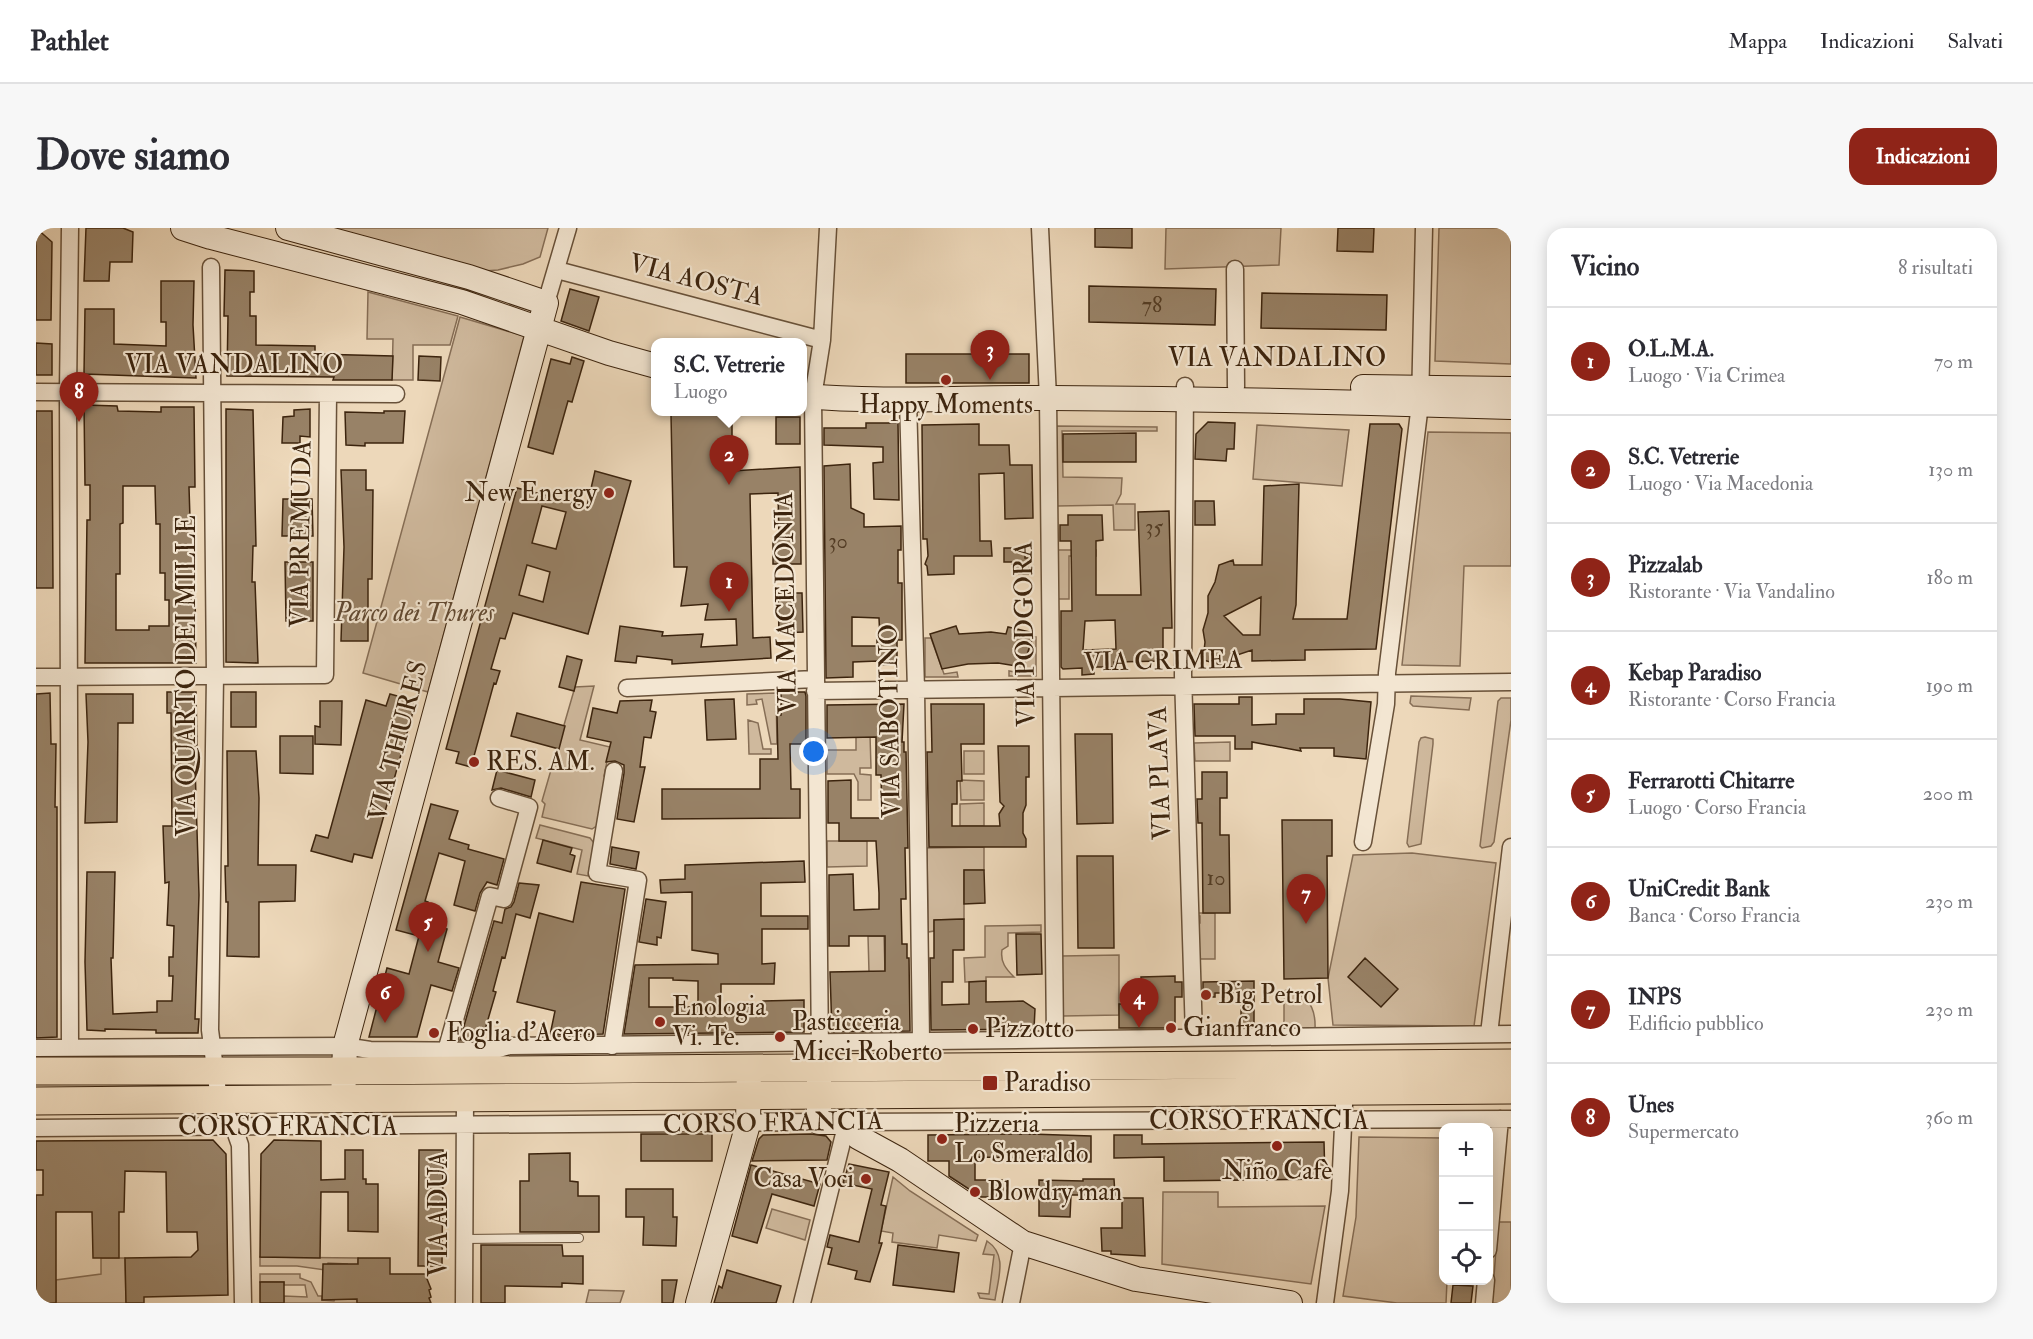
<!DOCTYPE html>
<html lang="it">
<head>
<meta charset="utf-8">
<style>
  body { margin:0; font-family:"IM FELL Double Pica",serif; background:#f7f7f7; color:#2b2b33 }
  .controls { position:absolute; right:18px; bottom:18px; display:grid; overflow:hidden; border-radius:12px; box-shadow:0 3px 15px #0003 }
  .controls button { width:54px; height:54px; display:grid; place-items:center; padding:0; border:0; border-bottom:2px solid #e1e1e2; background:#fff; color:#2b2b33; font:30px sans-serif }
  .you { position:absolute; left:778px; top:524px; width:21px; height:21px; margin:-15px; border:4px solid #fff; border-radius:50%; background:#1a73e8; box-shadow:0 0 0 9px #1a73e833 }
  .badge { display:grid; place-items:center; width:39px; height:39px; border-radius:50%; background:#8f2418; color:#fff; font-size:20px; font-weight:700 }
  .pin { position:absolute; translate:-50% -50px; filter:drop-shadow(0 2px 3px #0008) }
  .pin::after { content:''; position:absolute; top:32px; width:21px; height:18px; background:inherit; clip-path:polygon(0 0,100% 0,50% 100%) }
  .popup { position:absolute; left:615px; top:110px; width:156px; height:78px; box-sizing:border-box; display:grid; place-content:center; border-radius:12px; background:#fff; filter:drop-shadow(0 2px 4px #0005); font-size:20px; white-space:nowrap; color:#7c7c81 }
  .popup b { font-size:22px; color:#2b2b33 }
  .popup::after { content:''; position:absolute; left:50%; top:100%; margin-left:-12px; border:12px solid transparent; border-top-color:#fff }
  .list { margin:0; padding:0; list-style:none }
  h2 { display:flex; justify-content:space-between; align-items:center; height:78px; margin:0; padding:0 24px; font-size:26px }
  h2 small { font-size:20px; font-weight:400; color:#7c7c81 }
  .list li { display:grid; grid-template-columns:39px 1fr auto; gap:18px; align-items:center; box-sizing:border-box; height:108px; padding:0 24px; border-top:2px solid #e1e1e2 }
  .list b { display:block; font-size:22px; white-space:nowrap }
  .list p { margin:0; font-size:20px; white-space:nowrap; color:#7c7c81 }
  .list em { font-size:20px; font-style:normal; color:#7c7c81 }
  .icon { flex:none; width:33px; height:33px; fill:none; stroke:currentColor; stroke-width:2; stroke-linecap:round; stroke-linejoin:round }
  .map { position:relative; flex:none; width:1475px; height:1075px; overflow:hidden; border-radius:18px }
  header { display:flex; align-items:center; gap:36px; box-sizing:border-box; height:84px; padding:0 30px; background:#fff; border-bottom:2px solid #e1e1e2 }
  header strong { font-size:28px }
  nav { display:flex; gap:33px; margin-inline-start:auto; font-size:21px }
  .intro { display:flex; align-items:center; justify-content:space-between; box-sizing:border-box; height:144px; padding:0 36px }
  h1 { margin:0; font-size:42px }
  .button { padding:15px 27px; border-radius:18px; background:#8f2418; color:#fff; font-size:21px; font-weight:700 }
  main { display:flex; gap:36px; padding:0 36px }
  aside { flex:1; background:#fff; border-radius:18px; box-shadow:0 3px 15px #0003 }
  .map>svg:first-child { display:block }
  .green { fill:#cfb99d; stroke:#866e56; stroke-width:1.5 }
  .building { fill:#988267; stroke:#3c240e; stroke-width:1.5; fill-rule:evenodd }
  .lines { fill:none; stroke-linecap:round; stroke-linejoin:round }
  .lane-casing { stroke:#685139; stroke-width:10 }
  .street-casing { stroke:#685139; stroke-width:19 }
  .secondary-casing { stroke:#3c240e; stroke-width:26 }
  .primary-casing { stroke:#3c240e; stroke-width:29 }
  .lane { stroke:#f3e6d2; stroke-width:8 }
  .street { stroke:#f3e6d2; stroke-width:16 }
  .secondary { stroke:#f3e6d2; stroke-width:24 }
  .primary { stroke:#edd8ba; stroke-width:27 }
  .poi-dot { fill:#8f2418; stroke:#f3e6d2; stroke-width:2 }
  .labels { text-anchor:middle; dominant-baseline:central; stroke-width:4.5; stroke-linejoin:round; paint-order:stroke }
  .number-label { font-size:22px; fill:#533c24 }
  .street-label { font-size:26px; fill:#3c240e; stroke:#f3e6d2 }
  .poi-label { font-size:26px; fill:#3c240e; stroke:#f3e6d2; text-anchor:start }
  .park-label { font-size:26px; font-style:italic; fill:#614932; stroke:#f3e6d2 }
</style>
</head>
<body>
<header>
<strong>Pathlet</strong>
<nav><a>Mappa</a><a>Indicazioni</a><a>Salvati</a></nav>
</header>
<div class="intro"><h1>Dove siamo</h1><a class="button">Indicazioni</a></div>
<main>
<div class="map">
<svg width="1475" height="1075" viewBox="0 0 1475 1075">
  <rect width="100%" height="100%" fill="#edd8ba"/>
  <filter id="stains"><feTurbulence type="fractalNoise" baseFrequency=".00333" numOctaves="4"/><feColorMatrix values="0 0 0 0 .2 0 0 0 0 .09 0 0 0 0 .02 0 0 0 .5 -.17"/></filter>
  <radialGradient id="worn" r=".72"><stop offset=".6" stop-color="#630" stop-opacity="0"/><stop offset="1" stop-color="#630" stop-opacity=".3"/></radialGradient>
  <path class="green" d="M278,0H512L504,29L487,36L462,42L434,44Z
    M1130,0H1245L1243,37L1129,41Z
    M1403,0H1475V136L1399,133Z
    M332,64L422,88L414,117H377V152H356L357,111H331Z
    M424,89L488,108L392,464L327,445Z
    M1221,197L1313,202L1306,258L1217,251Z
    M1020,198L1121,199V203H1026L1027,249L1086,250L1085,266L1080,276H1099V302H1078L1077,277L1021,278Z
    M1392,204L1475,205V338H1428L1424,438L1366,437Z
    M1021,322H1060V328H1033V371H1021Z
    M997,409H1000V448H973V443L985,445Z
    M889,410H895L908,446L921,444L922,449H889Z
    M558,458L544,512L574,519L568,548L571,549L562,597L556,601L506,589L509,576L506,573L539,459Z
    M740,465L741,516H735L726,471L720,472L721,476L711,477V466Z
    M1375,468L1435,470L1433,482L1377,478L1374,475Z
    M1465,470H1475V492L1458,614L1455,618L1446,620L1444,618L1462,473Z
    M712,492L722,495L727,521H735V526H713Z
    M834,507L835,540H824V546L835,547V572H822V554L818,546H791V522H820V508Z
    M1389,509L1397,511V516L1385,616L1373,619L1371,615L1383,514L1385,510Z
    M1194,514V533H1159L1158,515Z
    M928,523H948V546H928Z
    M924,552L948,553V572H925Z
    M948,575V598H924V576Z
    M504,597L554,610L558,615L552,648L541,646L546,622L500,610Z
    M791,613H831V638L791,639Z
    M948,619V642H928V691L898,692V703L892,704L891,620Z
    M1376,625L1460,635L1438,798L1297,797L1292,750L1317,627Z
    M1160,685H1179V731H1160V695H1164V688H1160Z
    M1005,697V704L972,705V718L966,722C964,734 970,741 978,749H950V753L929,754L928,730L949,729V698Z
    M832,708H848L849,743L833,744Z
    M1083,727V787L1027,788L1026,728Z
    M1251,762C1272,766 1280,781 1279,801H1248V763Z
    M1323,909L1407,910L1408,1052L1411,1053L1410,1075H1361L1307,1068L1320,989Z
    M857,949L874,963L942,1007L940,1013L903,1007L901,1020L856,1014L857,1005L845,1003Z
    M1127,964H1182V979L1289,978L1275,1056L1126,1036Z
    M736,981L774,992L769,1012L730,1000Z
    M1462,994H1475V1075H1456Z
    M951,1013C972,1027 962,1050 959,1072L944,1070L942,1065L953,1066L958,1027L947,1026Z
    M224,1029L322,1030L321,1075H248V1068L271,1069L269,1057H248V1054H224V1046H264V1050L275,1054L282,1068H286V1072L298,1073L311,1036L292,1035L289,1042L261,1038H224Z
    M65,1030H89L90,1075H20V1052L65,1046Z
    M553,1062L588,1063L584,1075H550Z"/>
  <path class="building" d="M0,0L16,14L15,92H0Z
    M50,0H87L97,4L96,34H74L73,53H48Z
    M1059,0H1096V20L1059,19Z
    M1302,0H1338L1337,24L1301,23Z
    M189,42L218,43V64H214V88H220V117L279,118V126L357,128L356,152H297L298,149L191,148L192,88H188Z
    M125,53H158L157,97L160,150L48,146L49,81H78V116L130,118V94H125Z
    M1053,58L1180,61L1179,97L1053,94Z
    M534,61L563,69L553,103L525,93Z
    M1226,65L1351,67L1350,102L1225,100Z
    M0,115L16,116V147H0Z
    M870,126H993V155H870Z
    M383,128L405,129L404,153L382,152Z
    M536,129L548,133L536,174L532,173L517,226L492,219L515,131L534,136Z
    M48,177L81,178L82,183L125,184V179H158L159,259H153L154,291L158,292L160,435H49L51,292H54V257H49ZM87,258H119L120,296H124V345H129V372H133V398H113V402H80V346H84V296L87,295Z
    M190,181L217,182L220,318H217L216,354H219L222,435L190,434Z
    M274,181V209L264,208V215H246L247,189L258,188V182Z
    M0,183H16L17,360H0Z
    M348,183H369L367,215H329V218L310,217L309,184L348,185Z
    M636,183H696V243L764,239L765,336H737V310H743L742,265L714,266L717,410L734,409L735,430L636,436V432L601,428L600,435L579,433L584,398L627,404L626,408L667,406L665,419L701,417L700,391L669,392L672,376L645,378L651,339H638L635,187H636Z
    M740,189H764V216H740Z
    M1172,194L1199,195L1198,221H1191L1190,233L1159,231L1160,206Z
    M830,195H862L863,272L838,271L837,235L847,234V219L788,217V200H830Z
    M943,196V217H973L974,237H996L997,290L969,291L968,245L943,246L944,313H955L956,328H918V346L892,347L891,338L889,336L892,328L891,311H887L886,197Z
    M1334,196H1363L1366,201L1340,421L1269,422V432L1216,433V422L1195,429L1193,439L1167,432L1169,414L1167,402L1172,385V368L1179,354L1183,337L1197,332L1198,337H1226L1228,258L1263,256L1260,377L1257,391H1311ZM1225,369L1224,407H1207L1188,388Z
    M1100,205V234H1027V206Z
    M814,236L815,280L828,286V299L865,298V322H862V355H866V412H861V436L842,437V433L817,434V449L790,450L788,238ZM816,389L843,390L844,412H841V418H816Z
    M305,242H330V262H337L336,351H332V413H305L308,319Z
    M559,243L595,253L552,406L477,385L469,411L464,410L455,441L464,443L460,456L458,455L435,539L420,535L423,524L410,521L481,260L551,278ZM506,278L530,284L520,321L496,315ZM491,337L514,344L507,374L483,367Z
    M247,271H276L277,308H246Z
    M1159,273H1178L1179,297H1159Z
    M1133,283L1136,400H1127V433L1078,434V439H1058V446L1046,447V440L1027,441L1025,439V383H1036L1035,313H1024V297H1032V287H1066L1067,312L1060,313V367H1105L1102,284ZM1079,392L1080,421L1047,422L1049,393Z
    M968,320H989V330H995V346H976V334H968Z
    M249,334H277V393H250Z
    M742,365H766L767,404L743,405Z
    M920,398L923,406L955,404L970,406L972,399L998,405L987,439L962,435L932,436L906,441L894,406Z
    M531,428L546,432L538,463L523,459Z
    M131,464H160L161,516L159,537L163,667L159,791H163L162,805H120V802L69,801V803L51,802L49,734L51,644H79L77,730H75L77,786L121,784V773H136L137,748H133V729H137L138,698L131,697L133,654L129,655L127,598H136L135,485H131Z
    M195,464H220V499H195Z
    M745,464H769L770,468V516H754L755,561H764V590L626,591V561H724V531H742L741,487H745Z
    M14,465L15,516H20L19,579H21V809L0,810V466Z
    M50,466H97V495H82L81,594L49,595L52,514Z
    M354,466L380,473L336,630L318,626L316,634L275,623L280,607L292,610L330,472L350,478Z
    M1203,469H1216V497L1240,496V486H1268V471H1304L1335,474L1330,531L1298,528V520H1264L1265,523L1216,514V521H1199V508H1159L1158,476H1203Z
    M698,471L700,511L671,512L669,472Z
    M616,472L614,483L620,484L615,510L608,509L604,539H609L598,594L581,591L588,545V537L579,533L570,534L575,514L551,509L557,480L581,485L584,473Z
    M284,473H306L305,517L279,516V498L284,499Z
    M868,476L866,514H868V524H870L872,620H869L870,671H865L866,716H871V730H873L874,803L796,804L794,744L849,743V708H813V718H793V647L817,646L818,682L843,681V665L840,613H803V595H792V553L815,552V590H846L845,547H840V509L791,510V477Z
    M895,476H948V516H925L926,553H921V576H916V598H964L963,586L968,578L964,574L962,518H993V549H990V577L987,585V605L990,611V619H893L891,524H896Z
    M481,485L529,498L523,521L475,508Z
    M1039,506H1076L1077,595L1041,596Z
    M244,508H277V546L244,545Z
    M191,523H220L223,570L222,637H260L259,673L223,674V729L191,728L192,674H190L189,638H192Z
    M461,542L499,552L495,569L465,560L456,562Z
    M1166,544H1191V570H1184V607H1193L1194,685H1167L1166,595H1162L1161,571H1166Z
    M395,576L422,583L413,611L433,617L432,621L468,631L461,657L451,654L444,665L439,683L418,677L429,633L403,625L389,673L392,674L386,694L411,701L402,734L423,740L416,763L395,757L381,809H333L351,740L373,746L383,708L360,702Z
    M1246,592H1296V628H1291L1292,750L1248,751Z
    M507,612L536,620L534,626L539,628L535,644L501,635Z
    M576,619L603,624L600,641L574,636Z
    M1041,628H1077L1078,720H1042Z
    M768,633L769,654L725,655V688H772V701H726V736L739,735L738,756H685V779H727V773L768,772V804L588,806L599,737L682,736V726L656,722V664L625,665L624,652L649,651V637ZM613,750H637V752L662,753V779H613Z
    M928,642H948L949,675L928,676Z
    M545,654L589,661L567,806L514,807L519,783L481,774L503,685L537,694Z
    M483,655L503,657L494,690L480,686L469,730L466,729L457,763L460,764L446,812H424L458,693L466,695L469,681L475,679L478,674Z
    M610,671L630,674L625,710L621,709V717L603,714Z
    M928,691V722H917V754H906V777L933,776V754L950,753V774L987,773L999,781L998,801L895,802L894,730H898V692Z
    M980,706H1005L1006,746L981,747Z
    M1329,730L1362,761L1345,779L1312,749Z
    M1139,748V754H1146V769H1139V800H1083V776H1105V749Z
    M1218,753V799H1205V765H1179V769H1167V754Z
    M605,906H676V933H605Z
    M775,906L790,908L795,914L791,932L716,933L723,911L727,907Z
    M994,906L1055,908V934L1004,931V930L939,929V952H972V969H945L913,948V933H892V907Z
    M1078,907H1106V916L1288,914L1289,951L1128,953V929L1078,930Z
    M177,912L190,926L192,1067L108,1069V1075H90L89,1030L155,1029L162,1022L161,1004H131L130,944L89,943L88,984H83V1030H57L56,984H20V1075H0V967H7V942H0V913Z
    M238,912L285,913V952L309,951V922H327V951H330V956H342V1004L312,1003V964H285L284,1030L224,1029L225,926Z
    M383,922H407L406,1038H382Z
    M534,925V953L542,954V968H563V1004H484V953H493V926Z
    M813,936L853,944L845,977L850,978L843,1015H846L834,1054L819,1051L821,1043L792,1036L796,1020L791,1019L794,1007L823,1014L836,961L807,955Z
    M715,937L784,956L778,978L736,966L721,1015L696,1008Z
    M1047,951H1078L1079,967H1035L1034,989L1003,988V952L1047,953Z
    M590,961H637V989H641L640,1018L607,1017L608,989H590Z
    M1086,970H1107L1109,1028L1075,1026V1023H1066L1065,1000H1086Z
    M445,1017H526L527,1028H547V1056L526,1055V1059L469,1058V1075H445Z
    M862,1017L923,1025L918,1064L857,1057Z
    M322,1030H354V1046H389L395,1061L393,1062L395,1069L393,1070L395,1075H321V1071L286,1072L287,1036H322Z
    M691,1042L745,1058L740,1075H678L683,1058L686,1060Z
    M626,1052H641L637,1075H626Z
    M224,1054H248V1075H224Z
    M1417,1057L1437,1058L1435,1075H1415Z"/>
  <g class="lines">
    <defs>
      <path id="lane" d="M428,1011L543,1010"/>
      <path id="street" d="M34,0L32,164L34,820
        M1004,0L1012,170L1019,811
        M175,39L179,448L174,802L183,872L198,900L204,917L207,1075
        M1199,41L1200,159
        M521,42L786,112
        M510,75L532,0
        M1149,158L1147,447L1158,809
        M0,164L360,166
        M872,172L880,462L885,812
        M0,449L289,447L292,166
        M591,460L779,451
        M779,463L1475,454
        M1327,614L1350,476L1351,445L1384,176L1388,0
        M1453,806L1475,619
        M576,818L602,652L561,645L578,543
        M0,820L308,818L334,822L456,823L473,818L1475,806
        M410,823L454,668L468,671L493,579L463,570
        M784,823L777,169L786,112L792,0
        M0,900L783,894
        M1452,1022L1464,891
        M428,1075L429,871
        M766,1075L811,894L1475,891
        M975,1075L987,1015
        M1289,1075L1304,963L1309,855
        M1448,1075L1450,1052"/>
      <path id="secondary" d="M147,0L175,9L426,74L573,125L620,138
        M252,0L433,49L510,75L309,818L307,872
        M1327,159L1475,161
        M766,168C850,175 933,169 1016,170C1169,171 1322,174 1475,179
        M783,847V894H811L822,909L864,932L987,1015L1100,1051L1254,1075
        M662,1075L712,896L713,840"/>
      <path id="primary" d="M0,843H308L1475,835
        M0,873L1475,862"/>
    </defs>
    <use href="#lane" class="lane-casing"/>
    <use href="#street" class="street-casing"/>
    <use href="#secondary" class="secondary-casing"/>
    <use href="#primary" class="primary-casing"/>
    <use href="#lane" class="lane"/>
    <use href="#street" class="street"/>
    <use href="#secondary" class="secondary"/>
    <use href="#primary" class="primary"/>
  </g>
  <g class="poi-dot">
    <circle cx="910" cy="152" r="6"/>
    <circle cx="573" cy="265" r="6"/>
    <circle cx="438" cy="534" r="6"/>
    <circle cx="1170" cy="767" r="6"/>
    <circle cx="624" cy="794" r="6"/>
    <circle cx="1135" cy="800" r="6"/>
    <circle cx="937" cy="801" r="6"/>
    <circle cx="398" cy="805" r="6"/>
    <circle cx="744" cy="809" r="6"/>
    <rect x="946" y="847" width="16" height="16" rx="3"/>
    <circle cx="906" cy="911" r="6"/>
    <circle cx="1241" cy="918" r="6"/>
    <circle cx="830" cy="951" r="6"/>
    <circle cx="939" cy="964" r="6"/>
  </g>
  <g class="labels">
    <g class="number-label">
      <text x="1116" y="77">78</text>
      <text x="1118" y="299">35</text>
      <text x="802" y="313">30</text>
      <text x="1180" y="650">10</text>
    </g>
    <g class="street-label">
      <text transform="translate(660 52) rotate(15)">VIA AOSTA</text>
      <text x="1241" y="130">VIA VANDALINO</text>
      <text x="198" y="137">VIA VANDALINO</text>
      <text transform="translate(265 306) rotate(-89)">VIA PREMUDA</text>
      <text transform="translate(750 375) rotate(-91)">VIA MACEDONIA</text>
      <text transform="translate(989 406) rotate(-91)">VIA PODGORA</text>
      <text transform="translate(1127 433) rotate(-1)">VIA CRIMEA</text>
      <text transform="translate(151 448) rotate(-90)">VIA QUARTO DEI MILLE</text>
      <text transform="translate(854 493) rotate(-91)">VIA SABOTINO</text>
      <text transform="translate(362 513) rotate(-75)">VIA THURES</text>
      <text transform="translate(1124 545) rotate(-92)">VIA PLAVA</text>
      <text x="1223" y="893">CORSO FRANCIA</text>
      <text transform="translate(737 895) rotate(-1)">CORSO FRANCIA</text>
      <text x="252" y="899">CORSO FRANCIA</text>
      <text transform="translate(403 986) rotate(-90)">VIA ADUA</text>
    </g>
    <g class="poi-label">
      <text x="910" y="177" text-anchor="middle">Happy Moments</text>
      <text x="561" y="265" text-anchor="end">New Energy</text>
      <text x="450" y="534">RES. AM.</text>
      <text x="1182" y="767">Big Petrol</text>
      <text x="636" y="779">Enologia<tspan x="636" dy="30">Vi. Te.</tspan></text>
      <text x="756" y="794">Pasticceria<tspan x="756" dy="30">Micci Roberto</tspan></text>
      <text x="1147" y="800">Gianfranco</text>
      <text x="949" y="801">Pizzotto</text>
      <text x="410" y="805">Foglia d'Acero</text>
      <text x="968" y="855">Paradiso</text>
      <text x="918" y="896">Pizzeria<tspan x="918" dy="30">Lo Smeraldo</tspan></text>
      <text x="1241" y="943" text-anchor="middle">Niño Cafè</text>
      <text x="818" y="951" text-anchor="end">Casa Voci</text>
      <text x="951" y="964">Blowdry man</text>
    </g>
    <g class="park-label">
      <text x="378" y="385">Parco dei Thures</text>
    </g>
  </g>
  <rect width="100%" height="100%" filter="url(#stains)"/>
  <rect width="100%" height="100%" fill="url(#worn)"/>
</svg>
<div class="controls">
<button>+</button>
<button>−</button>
<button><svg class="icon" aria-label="locate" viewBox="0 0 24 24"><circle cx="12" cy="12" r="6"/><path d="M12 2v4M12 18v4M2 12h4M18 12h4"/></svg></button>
</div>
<div class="you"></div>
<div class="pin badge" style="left:693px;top:384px">1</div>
<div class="pin badge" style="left:693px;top:257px">2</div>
<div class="popup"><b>S.C. Vetrerie</b>Luogo</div>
<div class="pin badge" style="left:954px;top:152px">3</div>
<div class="pin badge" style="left:1103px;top:800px">4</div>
<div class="pin badge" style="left:392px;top:724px">5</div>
<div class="pin badge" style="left:349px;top:795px">6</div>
<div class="pin badge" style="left:1270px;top:696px">7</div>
<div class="pin badge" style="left:43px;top:194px">8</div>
</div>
<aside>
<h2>Vicino<small>8 risultati</small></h2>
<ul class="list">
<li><span class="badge">1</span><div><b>O.L.M.A.</b><p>Luogo · Via Crimea</p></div><em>70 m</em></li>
<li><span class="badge">2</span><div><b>S.C. Vetrerie</b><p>Luogo · Via Macedonia</p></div><em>130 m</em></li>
<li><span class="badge">3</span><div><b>Pizzalab</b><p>Ristorante · Via Vandalino</p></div><em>180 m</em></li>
<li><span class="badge">4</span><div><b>Kebap Paradiso</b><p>Ristorante · Corso Francia</p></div><em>190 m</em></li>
<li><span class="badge">5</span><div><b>Ferrarotti Chitarre</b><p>Luogo · Corso Francia</p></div><em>200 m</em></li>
<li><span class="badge">6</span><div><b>UniCredit Bank</b><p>Banca · Corso Francia</p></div><em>230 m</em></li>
<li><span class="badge">7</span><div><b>INPS</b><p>Edificio pubblico</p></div><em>230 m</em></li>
<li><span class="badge">8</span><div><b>Unes</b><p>Supermercato</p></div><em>360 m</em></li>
</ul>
</aside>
</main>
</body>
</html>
